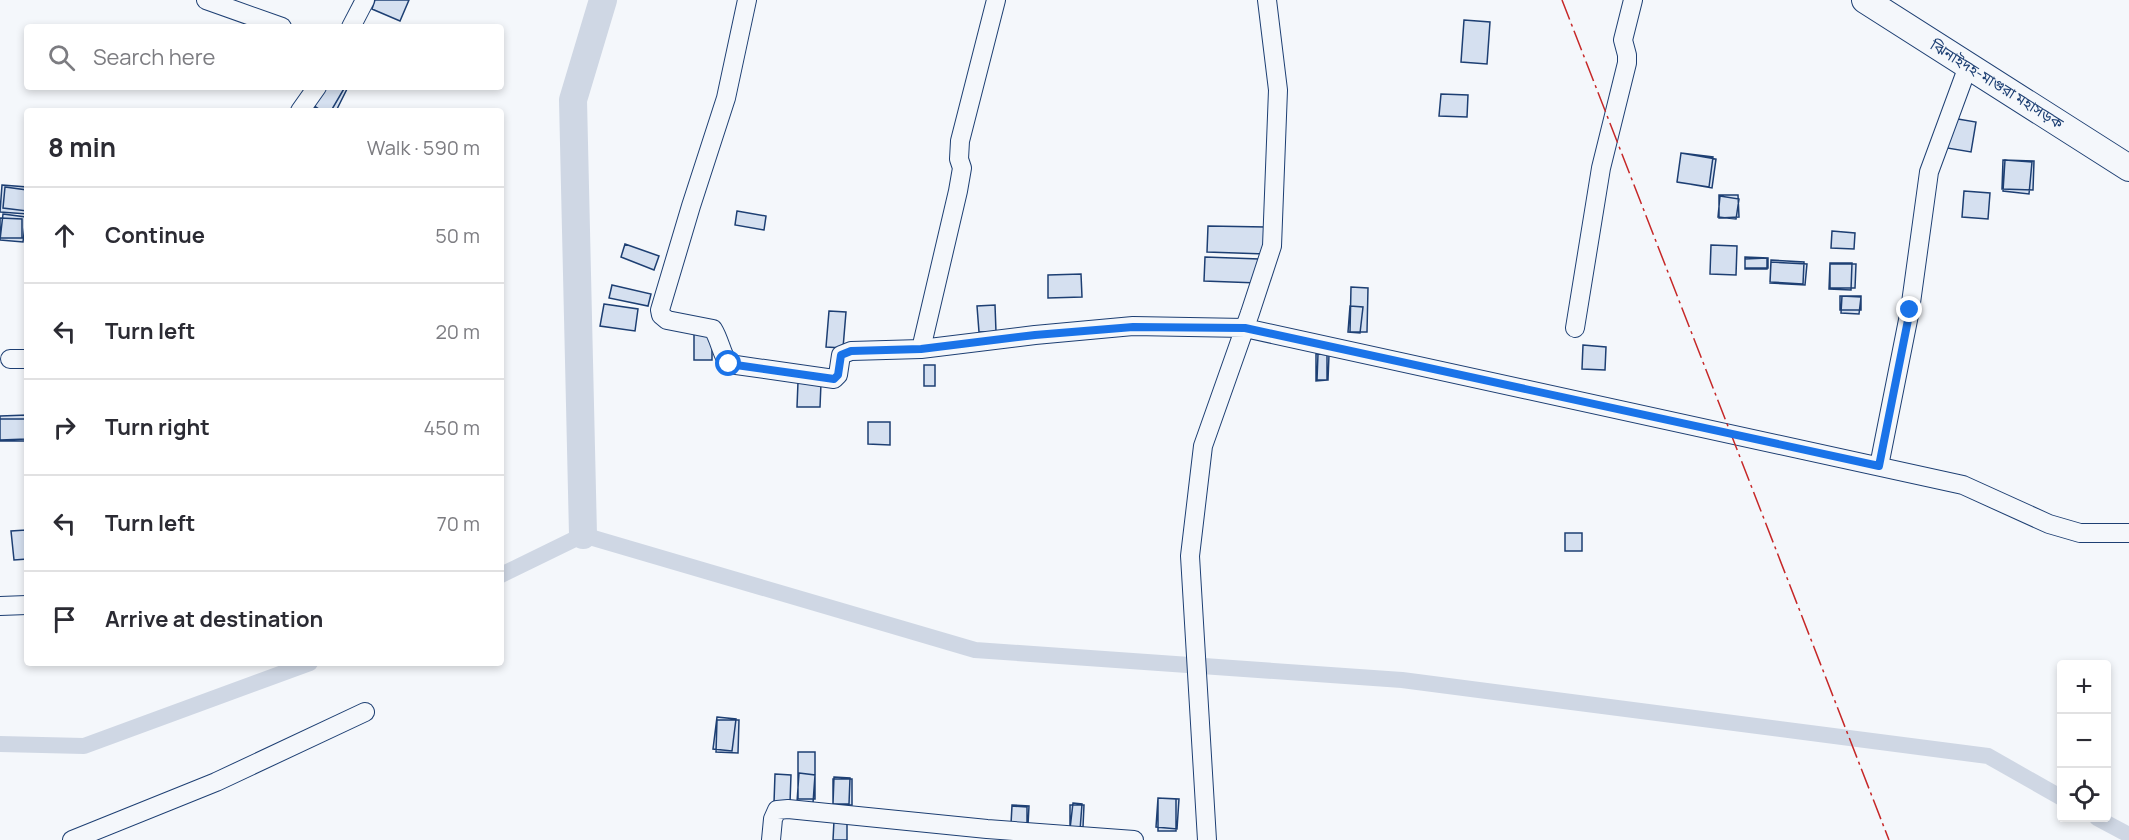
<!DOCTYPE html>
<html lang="en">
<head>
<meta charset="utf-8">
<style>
  body { margin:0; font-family:Manrope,"Noto Sans Bengali",sans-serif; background:#f7f7f7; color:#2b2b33 }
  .controls { position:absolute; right:18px; bottom:18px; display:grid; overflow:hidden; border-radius:6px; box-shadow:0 3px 9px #0003 }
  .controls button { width:54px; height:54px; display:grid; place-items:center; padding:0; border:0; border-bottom:2px solid #e1e1e2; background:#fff; color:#2b2b33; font:30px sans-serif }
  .stop { position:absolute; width:18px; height:18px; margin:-14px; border:4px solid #1a73e8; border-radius:50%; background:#fff }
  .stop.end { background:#1a73e8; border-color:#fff; box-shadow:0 2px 6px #0008 }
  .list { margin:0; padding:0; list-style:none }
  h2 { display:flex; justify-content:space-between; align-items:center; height:78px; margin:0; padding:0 24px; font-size:26px }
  h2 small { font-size:20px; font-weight:400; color:#7c7c81 }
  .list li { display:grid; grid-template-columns:39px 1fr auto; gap:18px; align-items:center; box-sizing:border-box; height:96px; padding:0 24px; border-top:2px solid #e1e1e2 }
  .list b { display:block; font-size:22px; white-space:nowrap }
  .list em { font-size:20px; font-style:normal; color:#7c7c81 }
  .icon { flex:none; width:33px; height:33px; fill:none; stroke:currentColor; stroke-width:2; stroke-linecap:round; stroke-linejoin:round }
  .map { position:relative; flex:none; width:2129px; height:840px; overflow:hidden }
  .search { position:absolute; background:#fff; box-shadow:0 3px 9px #0003; left:24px; top:24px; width:480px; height:66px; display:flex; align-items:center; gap:15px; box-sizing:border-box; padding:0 21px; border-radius:6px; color:#7c7c81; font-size:22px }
  .panel { position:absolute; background:#fff; box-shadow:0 3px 9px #0003; left:24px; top:108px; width:480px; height:558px; border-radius:6px }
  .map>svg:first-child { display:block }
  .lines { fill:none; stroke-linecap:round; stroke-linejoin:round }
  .canal { stroke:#cfd7e4; stroke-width:16 }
  .river { stroke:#cfd7e4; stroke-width:28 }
  .building { fill:#d5e0f0; stroke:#1d3f73; stroke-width:1.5 }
  .minor-casing { stroke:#1d3f73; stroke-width:20 }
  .highway-casing { stroke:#1d3f73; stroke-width:28 }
  .minor { stroke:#f4f7fb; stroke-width:18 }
  .highway { stroke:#f4f7fb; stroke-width:26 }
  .power { stroke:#c62828; stroke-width:1.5; stroke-dasharray:21 4.5 3 4.5; stroke-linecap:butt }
  .route { stroke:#1a73e8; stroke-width:8 }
  .labels { text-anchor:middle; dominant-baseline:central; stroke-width:4.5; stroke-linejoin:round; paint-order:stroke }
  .street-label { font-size:15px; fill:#1d3f73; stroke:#f4f7fb }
</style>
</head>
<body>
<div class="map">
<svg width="2129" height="840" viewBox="0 0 2129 840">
  <rect width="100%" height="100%" fill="#f4f7fb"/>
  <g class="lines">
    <path class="canal" d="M501,575L583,535L975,650L1402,680L1988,756L2062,798
      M0,744L84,746L310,663
      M2097,818L2129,835"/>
    <path class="river" d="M583,535L573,100L603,0"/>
  </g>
  <path class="building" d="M375,0H409L400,21L372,9Z
    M1464,20L1490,22L1487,64L1461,62Z
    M324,87H348L336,111H322L314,107Z
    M325,87H345L331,111H322L314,106Z
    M1441,94L1468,95L1467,117L1439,116Z
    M1952,118L1976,122L1971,152L1947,148Z
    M1681,153L1716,159L1712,188L1677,182Z
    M1681,153L1713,157L1709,187L1677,182Z
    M2003,160L2034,161L2033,190L2002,189Z
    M2005,160L2032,162L2029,194L2003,191Z
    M2,185L27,187V214L0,212Z
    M5,187L27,190V211L3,208Z
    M1964,191L1990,193L1988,219L1962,217Z
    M1719,195H1738L1739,217L1719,218Z
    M1720,196L1739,199L1736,219L1718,217Z
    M737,211L766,216L764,230L735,225Z
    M3,214L26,217L23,242L0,240Z
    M0,218L22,219V238H0Z
    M1208,226L1266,227L1265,254L1207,252Z
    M1832,231L1855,233L1854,249L1831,248Z
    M625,244L659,256L654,270L621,257Z
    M1711,245L1737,246L1736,275L1710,274Z
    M1205,257L1259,259L1258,283L1204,281Z
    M1745,257L1768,258V268H1745Z
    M1767,258V269H1745V259Z
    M1771,260L1804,262L1803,284L1770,282Z
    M1771,262L1807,264L1805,285L1770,283Z
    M1830,263H1852L1851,290L1829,289Z
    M1830,264H1856L1855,288H1830Z
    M1081,274L1082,297L1048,298V275Z
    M612,285L651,294L648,306L609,298Z
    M1351,287L1368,288L1367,332H1350Z
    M1840,296H1861V310H1840Z
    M1842,296L1861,297L1859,314L1841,313Z
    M604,304L638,309L635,331L600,326Z
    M995,305L996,332H979L977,306Z
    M1350,306L1363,307L1360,333L1348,332Z
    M829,311L846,312L843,348L826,347Z
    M694,333H712V360H694Z
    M1583,345L1606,347L1605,370L1582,369Z
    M1316,354H1327V380L1316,381Z
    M1318,354L1329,355L1328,380H1317Z
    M924,365H935V386H924Z
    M798,382L821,383L820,407H797Z
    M27,415V439L0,440V416Z
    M0,419H27V441H0Z
    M868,422H890V445L868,444Z
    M26,530L27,559L14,560L11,531Z
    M1565,533H1582V551H1565Z
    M717,717L736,719L732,751L713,749Z
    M717,720H739L738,753L716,752Z
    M798,752H815V799H798Z
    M799,773L815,775L813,803L797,802Z
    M775,774L791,775L790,803H774Z
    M834,777L850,778L849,804H833Z
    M833,779H852V805H833Z
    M1158,798L1179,799L1177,829L1156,827Z
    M1158,798L1176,799V831H1158Z
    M1073,803L1082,804L1080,830L1070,829Z
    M1012,805L1029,806L1028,825L1011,824Z
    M1070,805H1084L1083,827H1070Z
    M1012,806L1027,807V824H1011Z
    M834,821H847V840H833Z"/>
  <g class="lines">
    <defs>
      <path id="minor" d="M206,0L282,27
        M747,0L726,98L691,206L660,310L661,315L667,320L713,329C720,340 722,356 729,364L834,379L838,375L841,355L851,351L921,349L1035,335L1133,326L1245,328L1963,485L2049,524L2080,533H2129
        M351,27L365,0
        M300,111L317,87
        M1575,328L1601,168L1627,63V55L1623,40L1633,0
        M921,349L958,191L962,168L959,159L960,141L996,0
        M10,359H27
        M1879,466L1910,310L1929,172L1968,66
        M0,606L27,605
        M72,840L216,782L365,712
        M771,840L773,819L777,810L788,809L987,829L1134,840
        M1207,840L1190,556L1203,446L1250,313L1272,246L1278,90L1267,0"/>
      <path id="highway" d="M1865,0L2129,168"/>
    </defs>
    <use href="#minor" class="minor-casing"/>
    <use href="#highway" class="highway-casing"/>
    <use href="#minor" class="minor"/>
    <use href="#highway" class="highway"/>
    <path class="power" d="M1562,0L1889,840"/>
  </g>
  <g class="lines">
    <path class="route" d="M729,364L834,379L838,375L841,355L851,351L921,349L1035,335L1133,327L1245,328L1879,466L1910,310"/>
  </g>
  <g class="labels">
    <g class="street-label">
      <text transform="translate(1997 84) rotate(32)">ঝিনাইদহ-মাগুরা মহাসড়ক</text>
    </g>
  </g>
</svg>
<div class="controls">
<button>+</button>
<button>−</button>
<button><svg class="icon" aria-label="locate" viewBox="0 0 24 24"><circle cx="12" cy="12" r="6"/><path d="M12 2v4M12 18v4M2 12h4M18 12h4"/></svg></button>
</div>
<div class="stop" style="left:729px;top:364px"></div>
<div class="stop end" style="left:1910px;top:310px"></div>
<div class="search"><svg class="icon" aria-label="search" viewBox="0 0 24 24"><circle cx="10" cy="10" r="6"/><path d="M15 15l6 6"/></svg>Search here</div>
<section class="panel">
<h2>8 min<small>Walk · 590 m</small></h2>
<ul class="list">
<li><svg class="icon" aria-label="ahead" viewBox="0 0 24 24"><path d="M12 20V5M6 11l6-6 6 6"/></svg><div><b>Continue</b></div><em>50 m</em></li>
<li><svg class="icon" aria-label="left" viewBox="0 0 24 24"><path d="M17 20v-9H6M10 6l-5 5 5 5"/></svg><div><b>Turn left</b></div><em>20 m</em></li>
<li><svg class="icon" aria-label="right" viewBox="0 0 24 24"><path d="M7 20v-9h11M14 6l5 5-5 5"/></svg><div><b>Turn right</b></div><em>450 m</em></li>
<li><svg class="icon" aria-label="left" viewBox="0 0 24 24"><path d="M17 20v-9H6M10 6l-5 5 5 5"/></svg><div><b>Turn left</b></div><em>70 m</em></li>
<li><svg class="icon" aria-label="arrive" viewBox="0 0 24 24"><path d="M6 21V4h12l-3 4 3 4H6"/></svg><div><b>Arrive at destination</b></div></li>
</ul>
</section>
</div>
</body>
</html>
